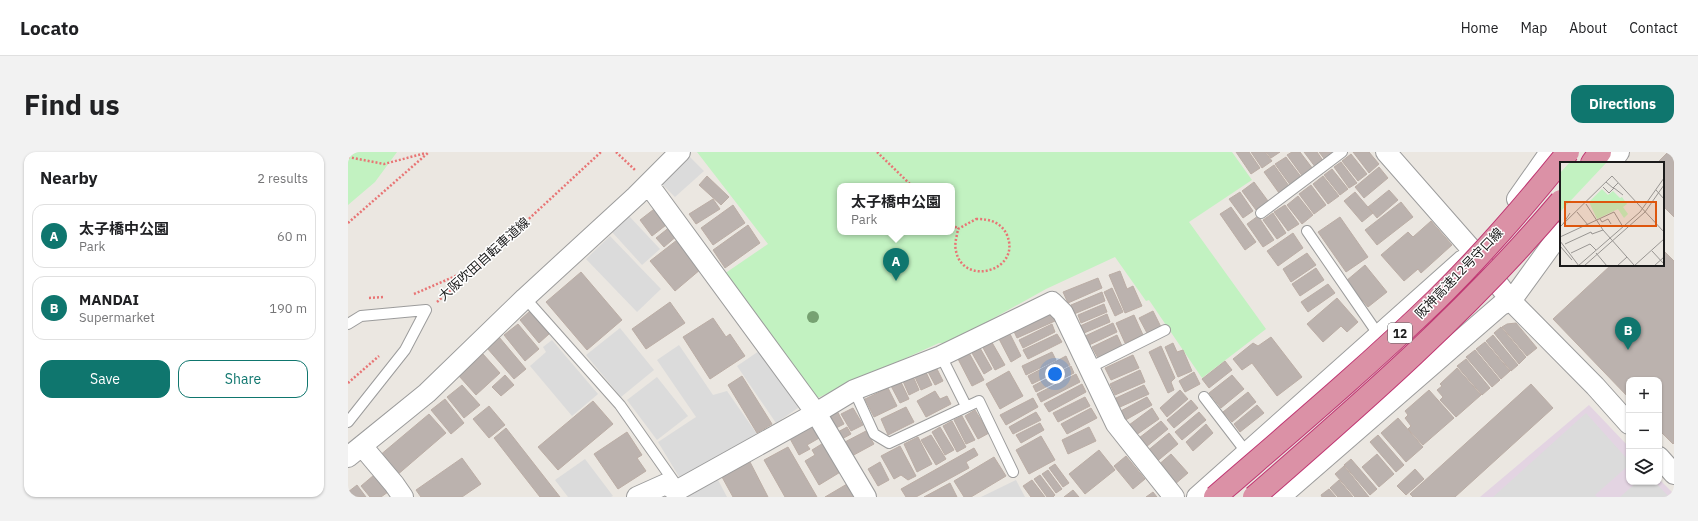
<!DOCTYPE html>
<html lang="en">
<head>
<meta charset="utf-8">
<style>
  body { margin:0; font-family:"IBM Plex Sans","Noto Sans JP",sans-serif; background:#f2f2f2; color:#202124 }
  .controls { position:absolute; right:12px; bottom:12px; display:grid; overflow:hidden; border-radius:8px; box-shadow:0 1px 3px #0004 }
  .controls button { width:36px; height:36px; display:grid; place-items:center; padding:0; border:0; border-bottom:1px solid #e0e0e0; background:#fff; color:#202124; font:20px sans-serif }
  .you { position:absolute; left:707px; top:222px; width:14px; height:14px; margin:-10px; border:3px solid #fff; border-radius:50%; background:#1a73e8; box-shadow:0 0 0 6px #1a73e833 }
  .badge { display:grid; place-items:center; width:26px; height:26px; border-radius:50%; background:#0f766e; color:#fff; font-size:13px; font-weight:700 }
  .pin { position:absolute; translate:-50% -33px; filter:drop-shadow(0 1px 2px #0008) }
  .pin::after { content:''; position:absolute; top:21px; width:14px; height:12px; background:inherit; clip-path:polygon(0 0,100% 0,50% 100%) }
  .popup { position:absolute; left:489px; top:31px; width:118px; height:52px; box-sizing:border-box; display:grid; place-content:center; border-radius:8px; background:#fff; filter:drop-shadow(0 1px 3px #0005); font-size:13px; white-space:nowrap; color:#757577 }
  .popup b { font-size:15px; color:#202124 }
  .popup::after { content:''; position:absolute; left:50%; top:100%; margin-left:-8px; border:8px solid transparent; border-top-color:#fff }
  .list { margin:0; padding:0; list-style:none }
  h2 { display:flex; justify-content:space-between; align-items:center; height:52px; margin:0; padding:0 16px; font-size:17px }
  h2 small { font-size:13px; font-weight:400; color:#757577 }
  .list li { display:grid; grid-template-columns:26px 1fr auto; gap:12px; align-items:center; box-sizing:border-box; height:64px; margin:0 8px 8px; padding:0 8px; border:1px solid #e0e0e0; border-radius:12px }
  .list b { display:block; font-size:15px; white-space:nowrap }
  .list p { margin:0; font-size:13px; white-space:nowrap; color:#757577 }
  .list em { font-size:13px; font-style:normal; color:#757577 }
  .actions { display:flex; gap:8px; padding:12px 16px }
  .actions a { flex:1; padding:9px 0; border:1px solid #0f766e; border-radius:12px; text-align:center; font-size:14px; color:#0f766e }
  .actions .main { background:#0f766e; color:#fff }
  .icon { flex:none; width:22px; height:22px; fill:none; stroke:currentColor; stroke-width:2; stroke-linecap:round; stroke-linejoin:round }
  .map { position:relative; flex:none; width:1326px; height:345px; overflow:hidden; border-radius:12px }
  header { display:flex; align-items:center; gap:24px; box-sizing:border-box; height:56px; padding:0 20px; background:#fff; border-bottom:1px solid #e0e0e0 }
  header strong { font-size:19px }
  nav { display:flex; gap:22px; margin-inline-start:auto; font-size:14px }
  .intro { display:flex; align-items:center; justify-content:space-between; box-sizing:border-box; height:96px; padding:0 24px }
  h1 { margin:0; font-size:28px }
  .button { padding:10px 18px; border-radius:12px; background:#0f766e; color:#fff; font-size:14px; font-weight:700 }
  main { display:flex; gap:24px; padding:0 24px }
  aside { flex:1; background:#fff; border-radius:12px; box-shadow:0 1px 3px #0004 }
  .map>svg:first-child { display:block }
  .industrial { fill:#e3d4e2 }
  .park { fill:#c2f2c1; fill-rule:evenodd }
  .parking { fill:#dbdbdb }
  .building { fill:#bbb2ae; stroke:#bbada5 }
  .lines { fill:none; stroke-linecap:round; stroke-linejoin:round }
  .service-casing { stroke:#9c9c9c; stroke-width:12 }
  .minor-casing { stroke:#9c9c9c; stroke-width:22 }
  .motorway-casing { stroke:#c03773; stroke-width:24 }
  .path { stroke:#e87575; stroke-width:2.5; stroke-dasharray:2 2; stroke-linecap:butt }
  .service { stroke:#fff; stroke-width:10 }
  .minor { stroke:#fff; stroke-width:20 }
  .motorway { stroke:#db91a6; stroke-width:22 }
  .motorway-bridge-casing { stroke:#c03773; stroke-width:24; stroke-linecap:butt }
  .motorway-bridge { stroke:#db91a6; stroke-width:22 }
  .tree { fill:#77a272 }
  .labels { text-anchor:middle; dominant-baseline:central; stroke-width:3; stroke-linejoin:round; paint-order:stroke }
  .shield { fill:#fff; stroke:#5f5f5f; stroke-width:1 }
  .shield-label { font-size:12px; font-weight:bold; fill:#1b1b1b }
  .street-label { font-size:13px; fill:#1b1b1b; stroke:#fff }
  .inset-road { fill:none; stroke:#989592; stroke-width:1 }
  .view { fill:#de560d; fill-opacity:0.15; stroke:#de560d; stroke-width:2 }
  .inset-edge { fill:none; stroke:#1b1b1b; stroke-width:2 }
</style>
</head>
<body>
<header>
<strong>Locato</strong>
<nav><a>Home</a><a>Map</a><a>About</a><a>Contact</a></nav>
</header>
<div class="intro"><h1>Find us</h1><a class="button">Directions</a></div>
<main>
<aside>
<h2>Nearby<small>2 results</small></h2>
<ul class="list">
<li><span class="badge">A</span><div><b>太子橋中公園</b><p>Park</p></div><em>60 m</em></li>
<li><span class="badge">B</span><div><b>MANDAI</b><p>Supermarket</p></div><em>190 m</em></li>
</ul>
<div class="actions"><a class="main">Save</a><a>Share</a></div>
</aside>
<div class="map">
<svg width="1326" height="345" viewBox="0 0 1326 345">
  <rect width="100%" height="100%" fill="#ebe7e1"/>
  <path class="industrial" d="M1241,253L1281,295V330H1311V327L1326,342V345H1132Z"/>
  <path class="park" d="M0,0H49L27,30L0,53Z
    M349,0H884L904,28L841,70L918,177L854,226L801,148L798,149L767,105L698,137L599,192L591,191L465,248L376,122L420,92ZM492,34H604V80H492Z"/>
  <path class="parking" d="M341,4L356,19L327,45L313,31Z
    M281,64L312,97L294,113L264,80Z
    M262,84L313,137L289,160L238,107Z
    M272,176L306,218L273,245L238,203Z
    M204,188L250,242L224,264L182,214L198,200L195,195Z
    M331,193L365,243L379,239L409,282L333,328L310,290L348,265L309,208Z
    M414,197L453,254L428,271L389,214Z
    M309,225L340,264L309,288L279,248Z
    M1238,261L1281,309V313L1247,343L1249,345H1145Z
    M237,307L265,344L263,345H220L207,328Z
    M369,326L379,345H334Z
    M668,328L677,345H633Z
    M1289,330H1307L1321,345H1272Z"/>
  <path class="building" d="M888,0H901L912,16L903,22Z
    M903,0H917L924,9L914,16Z
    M918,0H932L923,6Z
    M944,0H952L965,17L955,25L939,3Z
    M956,0H969L976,10L968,16Z
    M971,0H985L987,3L978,9Z
    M1005,0H1021L1031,12L1021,21Z
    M1320,0H1326V65L1315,54V11H1309Z
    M1003,2L1019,22L1010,29L994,9Z
    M938,5L954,26L943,34L927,12Z
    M993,10L1009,31L1001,36L986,15Z
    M926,13L941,34L931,41L916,20Z
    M1031,15L1040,26L1016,46L1007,35Z
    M984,17L1000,37L992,43L976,23Z
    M359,24L381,45L373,53L351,33Z
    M975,24L991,44L980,52L965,32Z
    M906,30L920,49L908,58L894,39Z
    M963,33L978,53L966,62L951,42Z
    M1041,38L1050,48L1029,66L1020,55Z
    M892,40L905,59L895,66L881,47Z
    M1007,40L1025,61L1014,70L996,49Z
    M950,44L965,63L954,72L939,53Z
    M365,47L372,57L348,72L341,62Z
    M1053,50L1065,65L1029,93L1017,78Z
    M385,53L397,71L365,93L353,76Z
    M937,53L951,72L940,79L926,60Z
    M310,54L322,70L304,84L292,68Z
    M883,55L908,90L897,98L872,62Z
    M925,61L938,81L929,87L915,68Z
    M910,64L926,88L915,95L899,72Z
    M992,65L1020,105L998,120L970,80Z
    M1083,69L1104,93L1073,121L1070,117L1056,129L1033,103L1060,80L1065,85Z
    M400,73L412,91L377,116L365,98Z
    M323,74L330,83L316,95L308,86Z
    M945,81L955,96L930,114L919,99Z
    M329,88L353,117L327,139L302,109Z
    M1315,98L1326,109V291L1325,292L1311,278V228H1281V246L1205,167L1263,113H1315Z
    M959,101L968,113L943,130L935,117Z
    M1017,113L1039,140L1020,155L998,129Z
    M968,116L976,128L952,144L944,132Z
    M772,119L779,137L785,134L794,154L777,161L761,123Z
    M233,120L274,168L239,198L198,150Z
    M750,126L754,136L720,151L715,140Z
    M980,132L987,141L960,160L953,150Z
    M764,136L775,160L767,164L756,140Z
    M754,140L757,149L726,162L723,153Z
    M989,146L1010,170L999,180L993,174L975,190L959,172Z
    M322,150L337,171L298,197L284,177Z
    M756,152L759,160L733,171L730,163Z
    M700,156L707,169L669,186L663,173Z
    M182,159L201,182L191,191L172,168Z
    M805,159L813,175L799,181L791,166Z
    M759,162L762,170L736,181L732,174Z
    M786,163L795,183L777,191L768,171Z
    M365,166L378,185L382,182L397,204L362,227L335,185Z
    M765,171L769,180L739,194L735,185Z
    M1168,171L1189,196L1179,204L1154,175L1159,172Z
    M170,172L191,197L177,209L156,183Z
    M704,172L707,180L675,196L671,188Z
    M1153,175L1178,205L1171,212L1146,181Z
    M661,180L673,204L663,210L650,185Z
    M709,182L714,190L680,207L675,198Z
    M769,183L774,194L750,206L744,195Z
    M1145,183L1170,213L1163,219L1138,189Z
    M151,185L178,217L166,227L139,196Z
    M923,185L954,225L929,244L904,211L894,218L885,207L905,191L910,194Z
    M642,187L657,213L647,218L633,192Z
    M1137,190L1162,219L1153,227L1128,197Z
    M825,191L829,200L835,198L844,219L830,225L817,195Z
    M813,194L827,226L823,230L826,238L820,241L801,200Z
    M632,196L644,217L636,222L624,201Z
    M1127,198L1152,228L1144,235L1118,205Z
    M620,199L636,228L624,234L609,205Z
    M704,200L708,208L678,223L674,214Z
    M135,202L152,221L128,243L111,224Z
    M785,203L791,216L763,228L757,216Z
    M718,204L722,213L684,232L680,224Z
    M1118,207L1142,236L1134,243L1109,214Z
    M877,209L884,218L861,236L854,227Z
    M586,211L595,229L587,233L578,216Z
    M723,214L726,221L688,240L685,234Z
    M576,216L584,233L573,238L565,221Z
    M1109,216L1133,243L1108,265L1092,248L1095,245L1089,238L1094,234L1092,232Z
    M792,218L797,230L767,243L762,232Z
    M661,219L675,244L652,257L638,232Z
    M846,220L852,232L837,240L831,229Z
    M564,222L571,238L561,243L554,227Z
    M728,222L732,230L693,250L689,242Z
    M157,223L166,233L153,244L144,235Z
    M884,223L896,237L873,256L861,241Z
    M394,224L424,272L409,281L380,233Z
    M552,228L561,247L552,251L542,232Z
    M734,232L738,240L701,260L696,252Z
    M1183,232L1205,256L1107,345H1065L1062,342Z
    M114,233L132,253L116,266L99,245Z
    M796,233L801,242L772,255L768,246Z
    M540,236L549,254L526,265L517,247Z
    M832,238L840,247L819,265L812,256Z
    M1081,238L1106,266L1075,293L1060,277L1063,274L1057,266L1060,263L1057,259Z
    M587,239L592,247L599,244L603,252L578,265L569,249Z
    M900,240L908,250L884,270L875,260Z
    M737,245L742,254L710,270L705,261Z
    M799,245L804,253L774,270L769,261Z
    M685,246L690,255L658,273L652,263Z
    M97,247L116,271L103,282L83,258Z
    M843,248L850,256L826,276L819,268Z
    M245,249L265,272L210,318L190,295Z
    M909,253L916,261L892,280L886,272Z
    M141,254L157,273L141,286L125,267Z
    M487,255L496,272L486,277L477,261Z
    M558,255L566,270L540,283L533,267Z
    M505,256L515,273L503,279L493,262Z
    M743,256L749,266L719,282L713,272Z
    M804,256L811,267L788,283L781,273Z
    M627,258L641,281L630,287L617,264Z
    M688,260L693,268L665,282L661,275Z
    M851,260L858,268L834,288L827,280Z
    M81,262L98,281L48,324L31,304Z
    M614,264L627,288L618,292L606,268Z
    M1050,266L1075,295L1058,310L1033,281Z
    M465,269L473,285L459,293L462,297L451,303L440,283Z
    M604,269L618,295L609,300L595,274Z
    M813,269L820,277L798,295L791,286Z
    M692,271L696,278L673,291L668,283Z
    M858,272L865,281L845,299L838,290Z
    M499,275L503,282L492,288L488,281Z
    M592,275L606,298L597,303L584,280Z
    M741,275L748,289L720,302L714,288Z
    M158,276L212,345H192L146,286Z
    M518,279L526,292L502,305L495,291Z
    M279,280L294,303L289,306L298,319L270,337L246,302Z
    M821,281L830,292L807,311L798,300Z
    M583,283L598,307L588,313L573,288Z
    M1030,283L1056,313L1048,320L1022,290Z
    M693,284L707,308L681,322L668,298Z
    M570,285L584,312L569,320L556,292Z
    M477,290L494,319L471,333L457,309L467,303L464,298Z
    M552,294L568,324L560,328L553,323L546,327L533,304Z
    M440,295L469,345H437L416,308Z
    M626,296L630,303L618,310L621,316L568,345H558L553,337Z
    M751,298L767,318L737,342L721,322Z
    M823,302L840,321L826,333L809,314Z
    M1029,302L1046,322L1031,335L1014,315Z
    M778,304L797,327L785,337L766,314Z
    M646,305L658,324L623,345H616L606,329Z
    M114,306L133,332L114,345H73L68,338Z
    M1003,307L1029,337L1022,343L996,313Z
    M402,310L420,345H385L374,325Z
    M532,310L541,328L530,334L520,317Z
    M707,312L721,331L715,335L701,316Z
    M996,314L1021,345H1007L987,322Z
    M1067,317L1076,327L1058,343L1049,334Z
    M700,318L714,337L708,341L694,322Z
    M26,323L40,340L33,345H22L13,334Z
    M692,323L707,343L705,345H699L686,327Z
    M684,328L697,345H683L675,334Z
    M991,328L1005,345H990L982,336Z
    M602,331L609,345H576Z
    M499,332L506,345H477Z
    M9,333L18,345H0V340Z
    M981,337L988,345H974L973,343Z
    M725,338L731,345H716Z
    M805,340L809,345H798Z"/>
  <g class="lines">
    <defs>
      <path id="service" d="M913,61L994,0
        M959,79L1030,182
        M177,146L272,253L329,334
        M0,172L13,164L78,158
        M593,204L618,254
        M741,216L817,178
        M506,238L526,282L541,291L631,249L665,320
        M856,245L899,301
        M0,270L57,198L78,158"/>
      <path id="minor" d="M1038,0L1125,99L1163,149L1247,234L1281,272
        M1263,11L1271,0
        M300,32L468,261L518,345
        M1169,47L1202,0
        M14,294L46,332L55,345
        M0,305L79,241L177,146L288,44L332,0
        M1311,305L1326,322
        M289,345L318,332L328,339L468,261L506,238L593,204L704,150L715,161L768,272L826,345
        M849,345L1115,108
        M932,345L1153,153L1163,149L1213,80"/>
      <path id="motorway" d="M1244,11L1252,0"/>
    </defs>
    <use href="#service" class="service-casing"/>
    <use href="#minor" class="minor-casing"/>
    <use href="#motorway" class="motorway-casing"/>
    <path class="path" d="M268,0L287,18
      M529,0L564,34
      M0,5L36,12L78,1
      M628,67C642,67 653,70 659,83C674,119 615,135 608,99C606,92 609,84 610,77Z
      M0,71L81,0
      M604,72L610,77
      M66,142L126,116
      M21,146L36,145
      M89,150L130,114L253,0
      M0,231L31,204"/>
    <use href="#service" class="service"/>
    <use href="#minor" class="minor"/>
    <use href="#motorway" class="motorway"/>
    <defs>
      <path id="motorway-bridge" d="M867,345C942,280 1018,216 1089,147C1136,101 1179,51 1220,0
        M906,345C1014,251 1120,159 1213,49"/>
    </defs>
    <use href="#motorway-bridge" class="motorway-bridge-casing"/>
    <use href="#motorway-bridge" class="motorway-bridge"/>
  </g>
  <circle class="tree" cx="465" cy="165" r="6"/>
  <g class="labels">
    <rect class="shield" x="1040" y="171" width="24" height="20" rx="3"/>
    <g class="shield-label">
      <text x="1052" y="181">12</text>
    </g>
    <g class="street-label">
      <text transform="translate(136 107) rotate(-42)">大阪吹田自転車道線</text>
      <text transform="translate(1111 121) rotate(-46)">阪神高速12号守口線</text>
    </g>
  </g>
  <g transform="translate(1212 10)">
    <rect width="104" height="104" fill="#ebe7e1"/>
    <path d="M10,0H47L0,50V11ZM42,27L48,33L53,29L60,36L62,35L67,42L63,45L68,52L64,56L58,47L37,57L29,40Z" fill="#c2f2c1"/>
    <path class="inset-road" d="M46,20L53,26L58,21M43,25L49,31L54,26L63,33M96,28L104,37M26,42L43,68L74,103M17,50L28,63M40,57L42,60L48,57L51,62M3,62L10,51M0,65L52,14L104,70M0,75L54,50L63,65M0,79L19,104M5,82L31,70L32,72L43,68M0,84L12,98M92,89L104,102M11,91L30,82L36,88M36,91L47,104M18,104L80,50L104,16M24,104L85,50L104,23M57,104L67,95M74,104L104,77M94,104L104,95"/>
    <path class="view" d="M5,40H96V64H5Z"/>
    <rect width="104" height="104" class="inset-edge"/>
  </g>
</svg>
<div class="controls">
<button>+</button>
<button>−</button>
<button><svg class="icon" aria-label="layers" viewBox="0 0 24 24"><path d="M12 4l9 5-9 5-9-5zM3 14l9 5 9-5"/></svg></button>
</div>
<div class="you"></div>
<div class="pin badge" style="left:548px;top:129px">A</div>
<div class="popup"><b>太子橋中公園</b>Park</div>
<div class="pin badge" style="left:1280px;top:198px">B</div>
</div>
</main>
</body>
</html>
